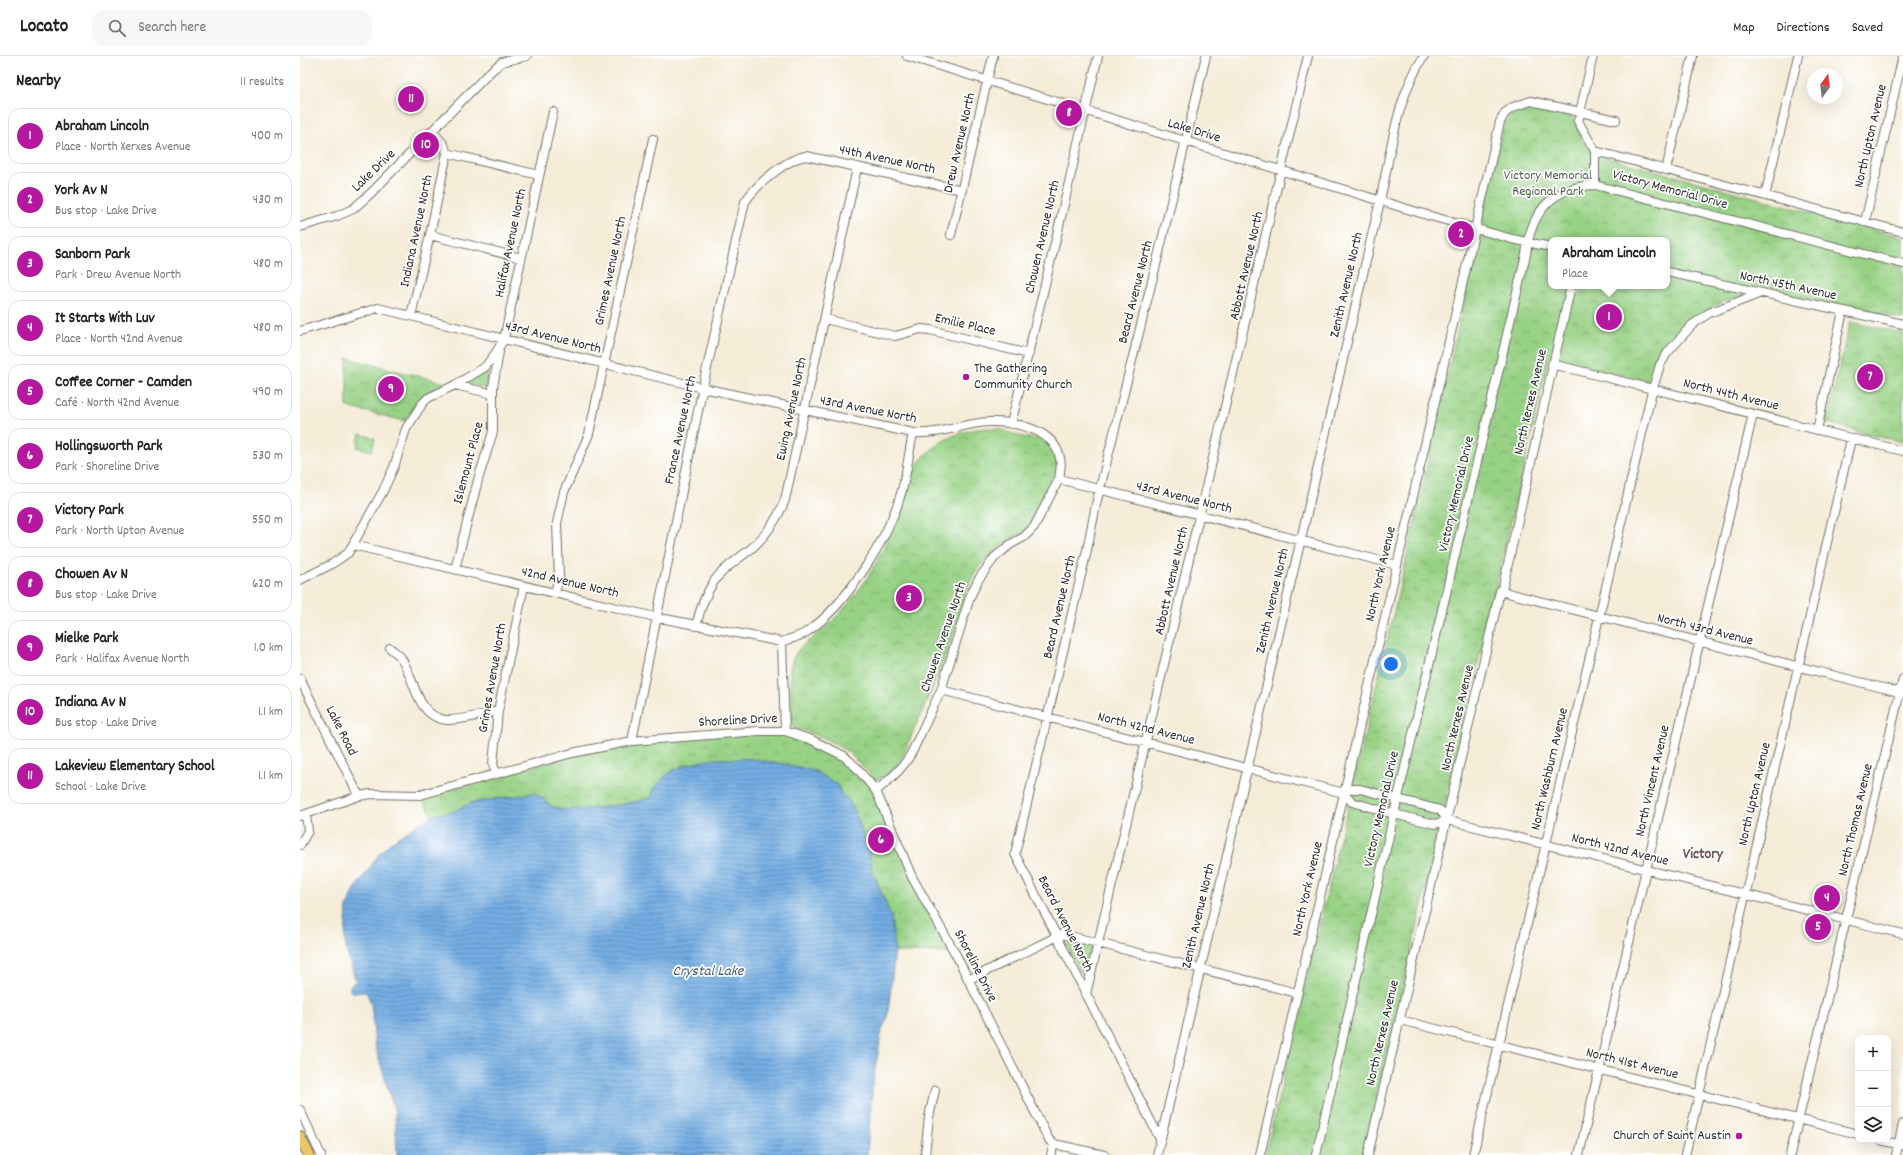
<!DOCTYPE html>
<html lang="en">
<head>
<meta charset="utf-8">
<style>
  body { margin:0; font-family:Dekko,sans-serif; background:#f6f6f6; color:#222 }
  .controls { position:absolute; right:12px; bottom:12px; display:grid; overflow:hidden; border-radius:8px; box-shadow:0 4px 16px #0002 }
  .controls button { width:36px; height:36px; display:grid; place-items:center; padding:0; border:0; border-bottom:1px solid #e0e0e0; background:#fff; color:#222; font:20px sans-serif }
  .compass { position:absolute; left:1507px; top:12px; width:36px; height:36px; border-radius:50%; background:#fff; box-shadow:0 4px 16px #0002; rotate:14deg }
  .you { position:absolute; left:1091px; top:608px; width:14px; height:14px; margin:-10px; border:3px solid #fff; border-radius:50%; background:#1a73e8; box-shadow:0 0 0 6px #1a73e833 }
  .badge { display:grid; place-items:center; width:26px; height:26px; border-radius:50%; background:#b5179e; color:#fff; font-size:13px; font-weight:700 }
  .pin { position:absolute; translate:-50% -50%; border:2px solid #fff; box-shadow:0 1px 4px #0006 }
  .popup { position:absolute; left:1248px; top:181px; width:122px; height:52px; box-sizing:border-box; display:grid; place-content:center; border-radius:8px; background:#fff; filter:drop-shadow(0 1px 3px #0005); font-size:13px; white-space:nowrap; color:#767676 }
  .popup b { font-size:15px; color:#222 }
  .popup::after { content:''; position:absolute; left:50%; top:100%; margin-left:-8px; border:8px solid transparent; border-top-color:#fff }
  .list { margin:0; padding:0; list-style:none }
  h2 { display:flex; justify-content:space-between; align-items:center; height:52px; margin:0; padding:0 16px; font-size:17px }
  h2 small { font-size:13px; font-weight:400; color:#767676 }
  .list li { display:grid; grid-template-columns:26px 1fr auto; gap:12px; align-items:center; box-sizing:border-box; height:56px; margin:0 8px 8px; padding:0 8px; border:1px solid #e0e0e0; border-radius:12px }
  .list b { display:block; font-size:15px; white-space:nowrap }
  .list p { margin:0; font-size:13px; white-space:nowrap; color:#767676 }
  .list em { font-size:13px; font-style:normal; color:#767676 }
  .icon { flex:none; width:22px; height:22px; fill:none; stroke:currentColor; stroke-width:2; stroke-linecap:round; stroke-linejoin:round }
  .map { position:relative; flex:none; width:1603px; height:1099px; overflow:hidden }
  header { display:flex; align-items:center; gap:24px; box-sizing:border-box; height:56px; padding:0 20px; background:#fff; border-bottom:1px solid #e0e0e0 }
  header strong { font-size:19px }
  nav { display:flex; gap:22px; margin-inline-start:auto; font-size:14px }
  .search { width:280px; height:36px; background:#f6f6f6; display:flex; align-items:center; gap:10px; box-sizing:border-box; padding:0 14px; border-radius:12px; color:#767676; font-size:15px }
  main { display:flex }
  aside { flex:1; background:#fff }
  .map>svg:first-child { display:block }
  .green { fill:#97d184; stroke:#617e58 }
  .park { fill:url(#park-crowns); stroke:#617e58; fill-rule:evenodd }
  .water { fill:url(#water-rules); stroke:#4f6c87 }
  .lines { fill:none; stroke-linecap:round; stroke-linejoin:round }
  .minor-casing { stroke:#716f67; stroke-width:10 }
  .major-casing { stroke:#716f67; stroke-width:12 }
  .minor { stroke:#fff; stroke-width:8 }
  .major { stroke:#eac769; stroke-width:10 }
  .poi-dot { fill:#b5179e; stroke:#fff; stroke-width:1.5 }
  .labels { text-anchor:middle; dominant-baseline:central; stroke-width:3.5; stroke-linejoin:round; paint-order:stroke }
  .street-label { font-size:14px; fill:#2b2b2b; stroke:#fff }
  .park-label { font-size:14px; fill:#4b5d46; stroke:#fff }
  .poi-label { font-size:14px; fill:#2b2b2b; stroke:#fff; text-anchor:start }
  .neighbourhood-label { font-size:15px; font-weight:bold; fill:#6d5654; stroke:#fff }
  .water-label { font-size:15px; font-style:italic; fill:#485f75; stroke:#fff }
</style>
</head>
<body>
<header>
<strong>Locato</strong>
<div class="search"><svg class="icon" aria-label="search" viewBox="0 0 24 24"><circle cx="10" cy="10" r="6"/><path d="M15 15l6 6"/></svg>Search here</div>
<nav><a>Map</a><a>Directions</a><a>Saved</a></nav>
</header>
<main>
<aside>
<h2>Nearby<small>11 results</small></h2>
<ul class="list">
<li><span class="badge">1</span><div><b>Abraham Lincoln</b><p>Place · North Xerxes Avenue</p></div><em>400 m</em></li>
<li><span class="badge">2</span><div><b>York Av N</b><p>Bus stop · Lake Drive</p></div><em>430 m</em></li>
<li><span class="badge">3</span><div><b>Sanborn Park</b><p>Park · Drew Avenue North</p></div><em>480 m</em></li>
<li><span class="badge">4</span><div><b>It Starts With Luv</b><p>Place · North 42nd Avenue</p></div><em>480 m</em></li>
<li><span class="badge">5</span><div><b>Coffee Corner - Camden</b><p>Café · North 42nd Avenue</p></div><em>490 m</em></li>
<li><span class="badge">6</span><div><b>Hollingsworth Park</b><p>Park · Shoreline Drive</p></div><em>530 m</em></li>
<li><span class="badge">7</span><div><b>Victory Park</b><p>Park · North Upton Avenue</p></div><em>550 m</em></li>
<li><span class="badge">8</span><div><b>Chowen Av N</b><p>Bus stop · Lake Drive</p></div><em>620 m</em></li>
<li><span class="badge">9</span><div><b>Mielke Park</b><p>Park · Halifax Avenue North</p></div><em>1.0 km</em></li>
<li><span class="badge">10</span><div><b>Indiana Av N</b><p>Bus stop · Lake Drive</p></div><em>1.1 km</em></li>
<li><span class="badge">11</span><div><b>Lakeview Elementary School</b><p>School · Lake Drive</p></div><em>1.1 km</em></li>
</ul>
</aside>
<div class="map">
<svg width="1603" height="1099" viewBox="0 0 1603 1099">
  <defs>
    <pattern id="park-crowns" width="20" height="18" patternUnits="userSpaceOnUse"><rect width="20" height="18" fill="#97d184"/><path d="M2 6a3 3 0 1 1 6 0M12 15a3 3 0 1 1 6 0" fill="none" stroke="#7baa6c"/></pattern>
    <pattern id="water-rules" width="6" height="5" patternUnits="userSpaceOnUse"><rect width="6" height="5" fill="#73ade3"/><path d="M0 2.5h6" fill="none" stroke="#5f8db8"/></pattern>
  </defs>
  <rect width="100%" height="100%" fill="#fff"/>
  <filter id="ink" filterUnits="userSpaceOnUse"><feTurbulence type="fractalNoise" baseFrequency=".025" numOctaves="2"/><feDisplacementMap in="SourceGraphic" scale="8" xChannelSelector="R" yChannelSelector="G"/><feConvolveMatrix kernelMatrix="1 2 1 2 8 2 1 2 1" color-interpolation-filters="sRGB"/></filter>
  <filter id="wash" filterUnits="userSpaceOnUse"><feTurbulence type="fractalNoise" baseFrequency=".012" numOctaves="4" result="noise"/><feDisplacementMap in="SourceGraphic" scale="16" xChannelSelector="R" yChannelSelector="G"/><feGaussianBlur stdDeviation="0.9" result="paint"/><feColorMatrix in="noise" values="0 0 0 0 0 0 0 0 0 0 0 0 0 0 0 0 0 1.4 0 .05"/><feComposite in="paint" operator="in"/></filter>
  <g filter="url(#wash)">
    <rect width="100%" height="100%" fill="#f4ecd7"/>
    <path class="green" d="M186,315L188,317L186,333L167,327Z
      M60,378L75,382L72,395L57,391Z
      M771,885L792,892L786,917H781L768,891V888Z"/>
    <path class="park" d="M1231,51H1239L1274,61L1282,85L1311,103L1603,181V263L1470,235C1431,237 1381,261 1362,297C1357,306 1354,316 1350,326L1249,301L1096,962L1062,1099H965L1104,513L1202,75C1206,60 1215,52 1231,51ZM1251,184H1367V230H1251Z
      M1550,266L1603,277V386L1562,377L1526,366Z
      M47,302L146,327C127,335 115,347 105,365L47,351Z
      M688,372L701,373L709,377L727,382L744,383L756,392C756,400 758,409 757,417C756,426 732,471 724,477C721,480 716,480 713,482C694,492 674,512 668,533C654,581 636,626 615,671C609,684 604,701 595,712C590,718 583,723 575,723L548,696L528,684L505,675L496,673L492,669L490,613C494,590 509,587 524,573C536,562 547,550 557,537C573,515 586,490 595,465C602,447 606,420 619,406C638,384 659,374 688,372Z
      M485,675L544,700L576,735L594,779L655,897L595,896L591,860L572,814L568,787L557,765L555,755L549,745L540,736L537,728L514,715L489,709L451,703H415L385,709L373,714L354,733L351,742C332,747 274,758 256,752C248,750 244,741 234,737L171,747L152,756L132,759L120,739L332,685Z"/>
    <path class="water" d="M415,703H451L489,709L514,715L525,721L537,728L540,736L549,745L555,756L564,781L568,787L572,814L591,860L595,896L589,948L587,963L582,974L573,1025L567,1099H97L95,1057L75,989L71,947L66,936L54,937L50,935V930L56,925L47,897L45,884L47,851L55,833L79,798L91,786L132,759L152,756L171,747L234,737C244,741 245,747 253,751C267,759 335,747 351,742C361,713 388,707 415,703Z"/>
  </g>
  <g filter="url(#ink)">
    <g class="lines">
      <defs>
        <path id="minor" d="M607,0L1127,159L1212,183L1251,191
          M1293,0L1278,65L1295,95V129
          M1295,95L1603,176
          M147,97L239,119
          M1366,114L1393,0
          M1465,140L1498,0
          M1565,166L1603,0
          M0,171L37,160L53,153L71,137L191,15L202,6L227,0
          M130,179L221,202
          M651,179L693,0
          M1367,216L1603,268
          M111,260L130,179L147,97L144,89L133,75
          M525,263L595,280L621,273L630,274L729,298
          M0,275L78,252L403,332L613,377C641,379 663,367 689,366C714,365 754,373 760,402C762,409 760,416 759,423L1097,509
          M1252,308L1603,395
          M155,329L193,338
          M711,368L756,183L798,0
          M1517,374L1543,255
          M53,489L355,561L482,586
          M155,513L178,424L193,376V331L199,296
          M0,524L32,508L48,497L83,435L94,411L106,373L122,348L128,342L155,329L185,311L195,298L204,283L253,56
          M1200,535L1603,637
          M255,537L259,521L257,467L264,436L289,378L353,83
          M396,570C400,553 405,538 415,524C425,510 441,502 454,490C468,477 478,462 485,444L557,112
          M90,592C93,595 99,598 101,602C115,622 116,661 146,664C163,665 182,658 198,655
          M0,623L59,740
          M641,634L1044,737L1052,746L1094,758L1135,768L1148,764L1603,878
          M485,675L482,586C489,583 498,581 505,577C545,552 590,480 602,434C607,416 609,396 613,377
          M332,685L404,325L445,146C456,129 486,103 506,100L662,134
          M196,718L193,708L198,655L224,530
          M576,735C590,723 605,711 613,694L641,634L670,541L678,524L695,501L711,488L724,481L734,471L759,423
          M1044,737L1051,733H1060L1140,754L1148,764
          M0,760L59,740L71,738L120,739L272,697L332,685L459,675H485L512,684L544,700L557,712L576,735L612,821L655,897L749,1084L754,1088L804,1099
          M0,789L8,775L6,758
          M668,924L762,878L997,937
          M786,938L1008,0
          M1100,964L1558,1078
          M0,1054L21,1099
          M860,1083L715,798L787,494L797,444L856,209L906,0
          M1580,1084L1602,1089
          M625,1099L629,1061L635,1034
          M751,1099L754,1088
          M857,1099L1080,145C1091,96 1096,42 1124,0
          M960,1099L1200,66L1205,57L1213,51L1231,45L1316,64
          M1016,1099L1094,758L1226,198C1231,155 1252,131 1295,129L1603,208
          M1068,1099L1200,535L1203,530L1271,230
          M1173,1099L1351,339L1360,309L1368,296L1392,269L1409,257L1461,237
          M1279,1099L1453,358
          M1385,1099L1551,383
          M1490,1099L1603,623
          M1596,1099L1603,1068"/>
        <path id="major" d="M0,1081L9,1099"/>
      </defs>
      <use href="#minor" class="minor-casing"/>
      <use href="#major" class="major-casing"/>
      <use href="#minor" class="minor"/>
      <use href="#major" class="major"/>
    </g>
  </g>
  <g class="poi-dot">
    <circle cx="666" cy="321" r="4"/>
    <circle cx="1439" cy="1080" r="4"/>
  </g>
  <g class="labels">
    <g class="street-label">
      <text transform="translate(894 75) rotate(17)">Lake Drive</text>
      <text transform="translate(1571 80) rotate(-77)">North Upton Avenue</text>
      <text transform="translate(660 87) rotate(-77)">Drew Avenue North</text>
      <text transform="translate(587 104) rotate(12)">44th Avenue North</text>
      <text transform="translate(74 115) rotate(-44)">Lake Drive</text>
      <text transform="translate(1370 134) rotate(15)">Victory Memorial Drive</text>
      <text transform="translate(117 175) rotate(-78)">Indiana Avenue North</text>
      <text transform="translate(743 181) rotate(-77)">Chowen Avenue North</text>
      <text transform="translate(211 187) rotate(-78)">Halifax Avenue North</text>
      <text transform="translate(947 210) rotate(-77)">Abbott Avenue North</text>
      <text transform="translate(311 215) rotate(-78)">Grimes Avenue North</text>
      <text transform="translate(1047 229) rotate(-77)">Zenith Avenue North</text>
      <text transform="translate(1488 230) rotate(12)">North 45th Avenue</text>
      <text transform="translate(836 236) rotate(-76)">Beard Avenue North</text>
      <text transform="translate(665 269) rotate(13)">Emilie Place</text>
      <text transform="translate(253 282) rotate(14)">43rd Avenue North</text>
      <text transform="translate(1431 339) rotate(14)">North 44th Avenue</text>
      <text transform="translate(1231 346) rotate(-77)">North Xerxes Avenue</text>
      <text transform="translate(492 353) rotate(-78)">Ewing Avenue North</text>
      <text transform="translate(568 354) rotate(11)">43rd Avenue North</text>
      <text transform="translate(381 374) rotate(-78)">France Avenue North</text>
      <text transform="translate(169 407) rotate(-75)">Islemount Place</text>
      <text transform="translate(1157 438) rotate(-77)">Victory Memorial Drive</text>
      <text transform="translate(884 442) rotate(14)">43rd Avenue North</text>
      <text transform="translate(1081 518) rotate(-77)">North York Avenue</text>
      <text transform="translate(872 525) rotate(-77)">Abbott Avenue North</text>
      <text transform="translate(270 527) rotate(13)">42nd Avenue North</text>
      <text transform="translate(973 545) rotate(-77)">Zenith Avenue North</text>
      <text transform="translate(760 551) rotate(-77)">Beard Avenue North</text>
      <text transform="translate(1405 574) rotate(14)">North 43rd Avenue</text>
      <text transform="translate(644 581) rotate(-71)">Chowen Avenue North</text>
      <text transform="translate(193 622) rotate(-80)">Grimes Avenue North</text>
      <text transform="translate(1158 662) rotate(-77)">North Xerxes Avenue</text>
      <text transform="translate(438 665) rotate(-3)">Shoreline Drive</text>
      <text transform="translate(846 673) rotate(14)">North 42nd Avenue</text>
      <text transform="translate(41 675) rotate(63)">Lake Road</text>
      <text transform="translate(1250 713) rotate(-77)">North Washburn Avenue</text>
      <text transform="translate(1353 725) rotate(-77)">North Vincent Avenue</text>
      <text transform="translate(1455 738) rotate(-77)">North Upton Avenue</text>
      <text transform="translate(1082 753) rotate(-77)">Victory Memorial Drive</text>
      <text transform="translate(1556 764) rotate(-77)">North Thomas Avenue</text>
      <text transform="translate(1320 794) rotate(14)">North 42nd Avenue</text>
      <text transform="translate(1008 833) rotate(-77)">North York Avenue</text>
      <text transform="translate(899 860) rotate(-77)">Zenith Avenue North</text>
      <text transform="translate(765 868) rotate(63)">Beard Avenue North</text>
      <text transform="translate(675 910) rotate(63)">Shoreline Drive</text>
      <text transform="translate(1083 977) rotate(-77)">North Xerxes Avenue</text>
      <text transform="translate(1332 1008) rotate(14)">North 41st Avenue</text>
    </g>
    <g class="park-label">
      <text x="1248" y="120">Victory Memorial<tspan x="1248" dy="16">Regional Park</tspan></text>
    </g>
    <g class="poi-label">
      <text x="674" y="313">The Gathering<tspan x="674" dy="16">Community Church</tspan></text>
      <text x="1431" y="1080" text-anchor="end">Church of Saint Austin</text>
    </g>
    <g class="neighbourhood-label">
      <text x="1403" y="799">Victory</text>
    </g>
    <g class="water-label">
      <text x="408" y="916">Crystal Lake</text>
    </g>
  </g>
</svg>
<div class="controls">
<button>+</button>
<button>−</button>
<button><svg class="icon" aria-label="layers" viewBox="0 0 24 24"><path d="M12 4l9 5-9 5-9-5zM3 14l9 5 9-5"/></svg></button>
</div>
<svg class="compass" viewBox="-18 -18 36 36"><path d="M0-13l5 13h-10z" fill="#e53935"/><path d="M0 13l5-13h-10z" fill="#767676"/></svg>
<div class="you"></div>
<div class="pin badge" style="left:1309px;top:261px">1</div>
<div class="popup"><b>Abraham Lincoln</b>Place</div>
<div class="pin badge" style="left:1161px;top:178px">2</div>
<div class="pin badge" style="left:609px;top:542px">3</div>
<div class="pin badge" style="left:1527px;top:842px">4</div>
<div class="pin badge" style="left:1518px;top:871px">5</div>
<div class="pin badge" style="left:581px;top:784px">6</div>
<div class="pin badge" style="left:1570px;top:321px">7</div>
<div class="pin badge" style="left:769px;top:57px">8</div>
<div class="pin badge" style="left:91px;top:333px">9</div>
<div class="pin badge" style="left:126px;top:89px">10</div>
<div class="pin badge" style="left:111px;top:43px">11</div>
</div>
</main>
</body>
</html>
